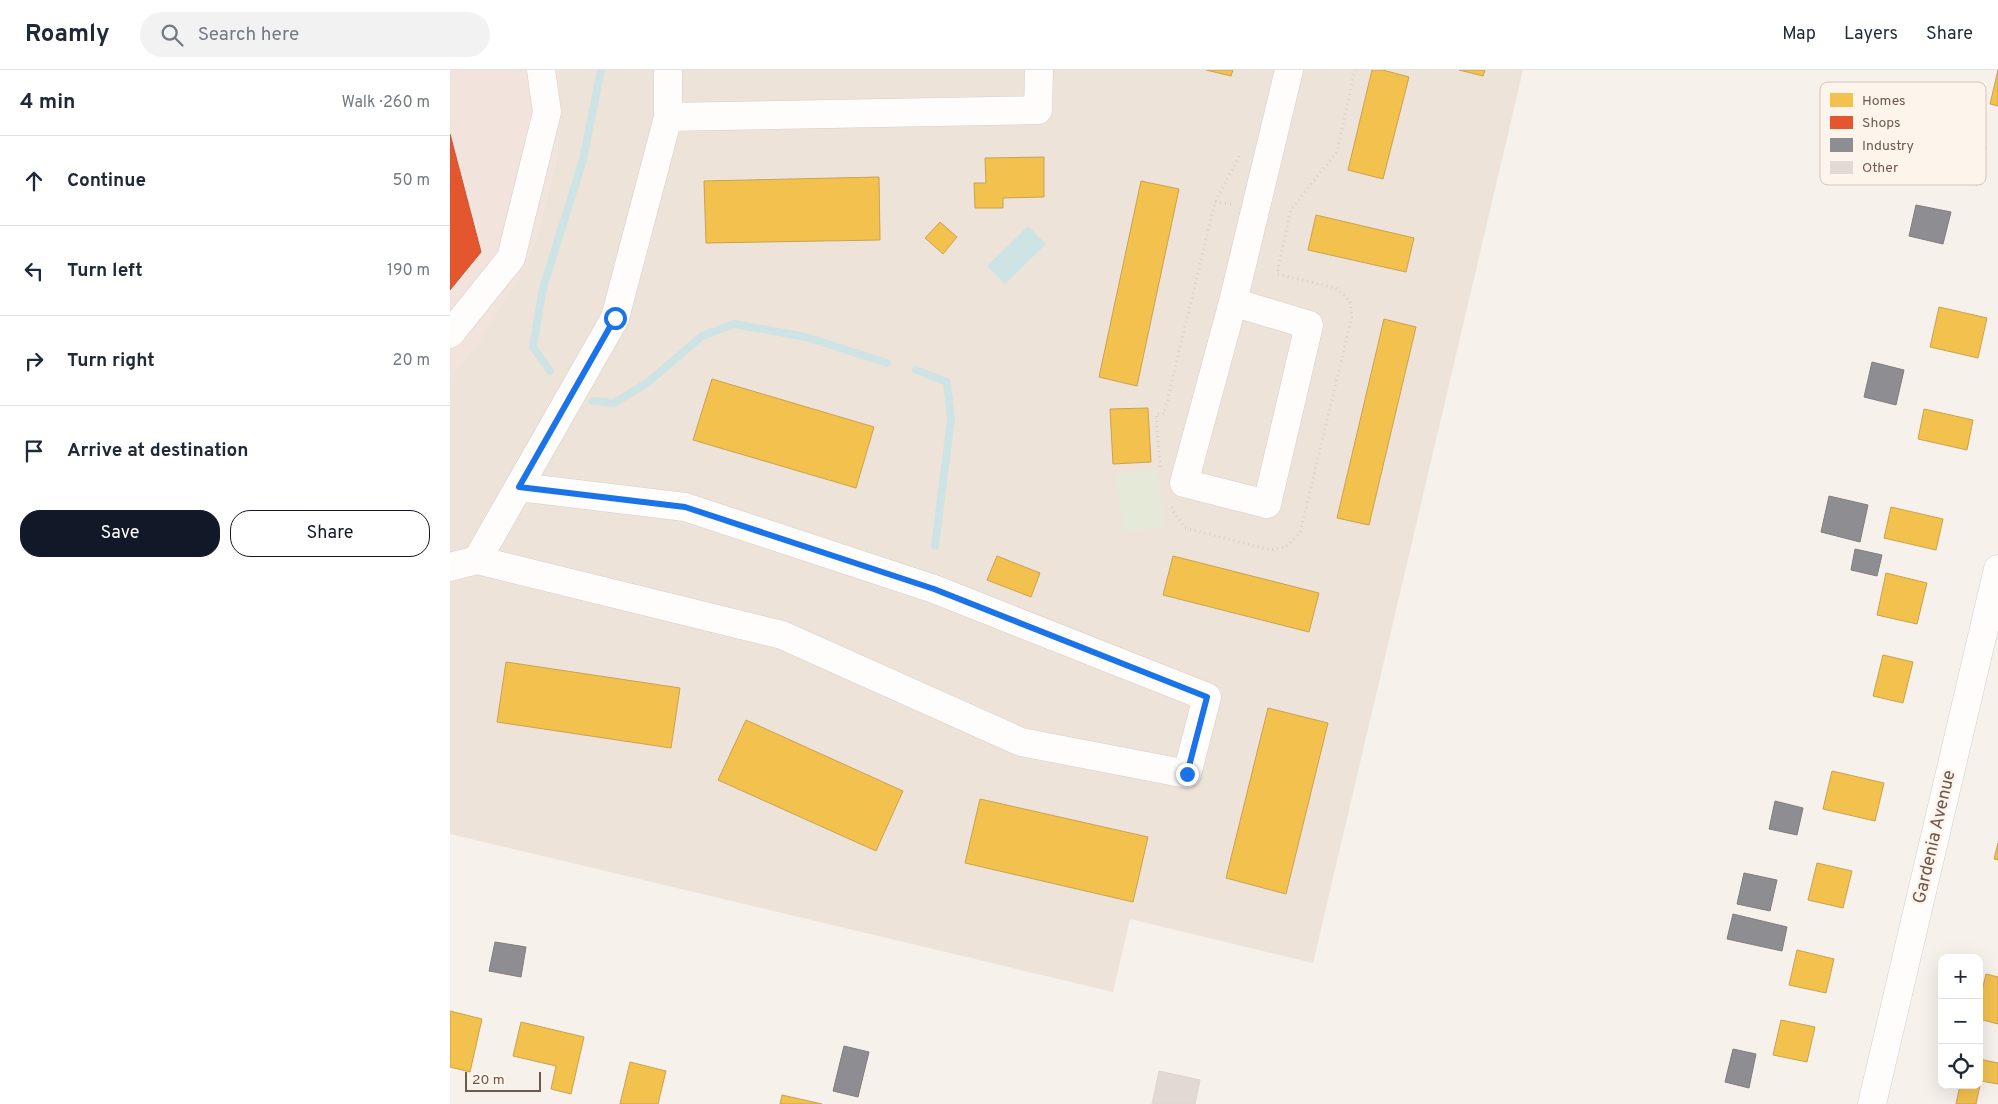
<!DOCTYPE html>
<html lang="en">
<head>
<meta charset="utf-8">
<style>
  body { margin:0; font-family:Overpass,sans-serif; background:#f2f2f3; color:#1f2937 }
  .controls { position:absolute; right:15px; bottom:15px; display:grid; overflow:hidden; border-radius:10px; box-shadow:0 5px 20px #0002 }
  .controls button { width:45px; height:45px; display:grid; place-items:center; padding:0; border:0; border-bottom:1px solid #e0e1e3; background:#fff; color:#1f2937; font:25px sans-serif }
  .scale { position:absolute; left:15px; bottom:12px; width:76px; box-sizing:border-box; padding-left:5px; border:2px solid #70584e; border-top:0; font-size:14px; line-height:18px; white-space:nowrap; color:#70584e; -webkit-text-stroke:4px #fdf5ec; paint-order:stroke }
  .stop { position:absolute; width:15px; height:15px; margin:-11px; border:4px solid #1a73e8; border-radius:50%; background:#fff }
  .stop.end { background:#1a73e8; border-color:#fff; box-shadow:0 1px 5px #0008 }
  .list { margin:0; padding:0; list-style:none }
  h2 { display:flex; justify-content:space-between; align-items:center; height:65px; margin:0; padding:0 20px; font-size:21px }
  h2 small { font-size:16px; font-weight:400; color:#747a83 }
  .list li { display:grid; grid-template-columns:32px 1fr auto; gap:15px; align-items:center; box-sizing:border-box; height:90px; padding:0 20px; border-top:1px solid #e0e1e3 }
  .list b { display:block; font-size:19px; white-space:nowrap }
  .list em { font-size:16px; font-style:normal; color:#747a83 }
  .actions { display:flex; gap:10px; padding:15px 20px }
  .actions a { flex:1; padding:11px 0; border:1px solid #111827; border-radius:20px; text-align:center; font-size:18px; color:#111827 }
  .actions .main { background:#111827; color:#fff }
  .icon { flex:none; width:28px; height:28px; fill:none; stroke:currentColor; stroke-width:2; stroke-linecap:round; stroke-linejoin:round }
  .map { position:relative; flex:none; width:1548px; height:1034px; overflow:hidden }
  header { display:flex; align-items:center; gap:30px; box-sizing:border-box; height:70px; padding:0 25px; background:#fff; border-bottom:1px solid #e0e1e3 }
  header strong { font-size:24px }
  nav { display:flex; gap:28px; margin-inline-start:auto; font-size:18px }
  .search { width:350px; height:45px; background:#f2f2f3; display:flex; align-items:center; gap:12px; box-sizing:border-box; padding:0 18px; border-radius:28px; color:#747a83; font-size:19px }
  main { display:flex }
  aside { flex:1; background:#fff }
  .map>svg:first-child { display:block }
  .residential { fill:#eee3d9 }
  .commercial { fill:#f3e3dd }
  .green { fill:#e4ead7 }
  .water { fill:#cee4e4 }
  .homes { fill:#f2c14e; stroke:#cba24e }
  .shops { fill:#e4572e; stroke:#c15738 }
  .industry { fill:#8d8d92; stroke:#847d7e }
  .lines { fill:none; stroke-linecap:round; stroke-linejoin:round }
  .stream { stroke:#cee4e4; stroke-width:8 }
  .building { fill:#e2d9d3; stroke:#ded4ce }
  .minor-casing { stroke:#d5cec9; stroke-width:29 }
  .path { stroke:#d6d0cb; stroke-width:3; stroke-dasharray:1 4; stroke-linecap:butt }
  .minor { stroke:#fefdfc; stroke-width:28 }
  .route { stroke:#1a73e8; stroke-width:6 }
  .labels { text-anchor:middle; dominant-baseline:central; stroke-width:5; stroke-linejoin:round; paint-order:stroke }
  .street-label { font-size:18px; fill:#70584e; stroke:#fdf5ec }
  .key { fill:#fdf5ec; stroke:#d3c6bd; stroke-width:1 }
  .key-label { font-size:14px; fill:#70584e }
</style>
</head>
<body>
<header>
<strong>Roamly</strong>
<div class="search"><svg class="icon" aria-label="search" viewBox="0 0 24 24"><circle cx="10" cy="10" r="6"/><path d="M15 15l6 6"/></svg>Search here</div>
<nav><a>Map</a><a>Layers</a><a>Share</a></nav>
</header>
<main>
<aside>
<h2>4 min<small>Walk · 260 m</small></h2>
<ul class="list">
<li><svg class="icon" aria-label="ahead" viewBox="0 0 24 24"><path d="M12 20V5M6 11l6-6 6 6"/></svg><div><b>Continue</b></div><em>50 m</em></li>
<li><svg class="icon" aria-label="left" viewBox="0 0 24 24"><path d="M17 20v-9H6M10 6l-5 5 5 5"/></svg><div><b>Turn left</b></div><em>190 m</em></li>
<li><svg class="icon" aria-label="right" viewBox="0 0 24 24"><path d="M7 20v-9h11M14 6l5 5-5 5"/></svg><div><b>Turn right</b></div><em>20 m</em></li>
<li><svg class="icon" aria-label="arrive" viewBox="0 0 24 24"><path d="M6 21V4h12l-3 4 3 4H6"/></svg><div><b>Arrive at destination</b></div></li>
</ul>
<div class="actions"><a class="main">Save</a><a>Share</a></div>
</aside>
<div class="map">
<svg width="1548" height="1034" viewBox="0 0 1548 1034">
  <rect width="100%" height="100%" fill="#f6f1eb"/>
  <path class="residential" d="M110,0H1073L863,893L680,849L663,922L0,764V308L27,274L68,208L86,169L106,91L110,55Z"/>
  <path class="commercial" d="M0,0H110V55L106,91L86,169L68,208L50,239L27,274L0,308Z"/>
  <path class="green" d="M707,399L714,458L674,462L667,404Z"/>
  <path class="water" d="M578,156L596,174L555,214L537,196Z"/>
  <path class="homes" d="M756,0H783L781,6Z
    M922,0H933L959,7L933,109L898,100Z
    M1009,0H1035L1033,6Z
    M1548,0V36L1540,34Z
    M1453,58L1536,77L1527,115L1444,96Z
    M594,87V127L553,128V138H525L524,113H536L535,88Z
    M429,107L430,170L256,173L254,111Z
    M691,111L729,119L687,316L649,307Z
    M866,145L964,168L956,202L858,180Z
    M490,152L507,167L493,184L475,168Z
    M1489,237L1537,248L1528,288L1480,277Z
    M934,249L966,257L919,455L887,448Z
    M262,309L424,357L406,418L243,370Z
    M698,338L701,392L663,394L660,339Z
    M1474,339L1523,350L1517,380L1468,369Z
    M1441,437L1493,449L1486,480L1434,468Z
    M547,486L590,503L581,527L537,510Z
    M723,486L869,523L859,562L713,525Z
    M1436,503L1477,513L1467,554L1427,545Z
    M1433,585L1463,592L1453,633L1423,626Z
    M56,592L230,618L221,678L47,652Z
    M818,638L878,653L836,824L776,808Z
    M296,650L453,721L426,781L268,710Z
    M1382,701L1434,713L1425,751L1373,739Z
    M530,729L698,767L683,832L515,793Z
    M1548,773V790L1544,789Z
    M1367,793L1402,801L1393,838L1358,830Z
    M1347,880L1384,889L1376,923L1339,915Z
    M1536,904L1548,907V954L1529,949V933Z
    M0,941L32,949L20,1002L0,997Z
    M1331,950L1365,957L1357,992L1323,985Z
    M71,952L134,967L121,1024L101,1019L106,996L63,986Z
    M1529,989L1548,993V1014L1531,1011L1526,1034H1506L1510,1015H1529Z
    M180,992L216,1001L208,1034H170Z
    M332,1025L372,1034H330Z"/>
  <path class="shops" d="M0,64L31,182L0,220Z"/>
  <path class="industry" d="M1466,135L1501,142L1493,174L1459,166Z
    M1422,292L1454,300L1446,335L1414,327Z
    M1379,426L1418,435L1410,472L1371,462Z
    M1405,479L1432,485L1427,506L1401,500Z
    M1325,731L1353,738L1347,765L1319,759Z
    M1294,803L1327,810L1320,841L1287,834Z
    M1283,844L1337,857L1332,881L1277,869Z
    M45,872L76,877L71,907L39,901Z
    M394,976L419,982L408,1027L383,1021Z
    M1283,979L1306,984L1299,1018L1275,1012Z"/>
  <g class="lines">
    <path class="stream" d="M466,300L497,312L501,349L485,476
      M100,301L83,277L93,218L133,90L151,0
      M143,331L164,333L197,313L252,266L284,254L356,267L437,293"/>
  </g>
  <path class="building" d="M709,1001L750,1010L745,1034H702Z"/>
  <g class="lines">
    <defs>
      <path id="minor" d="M218,0V47L588,40L589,0
        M783,232L859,255L817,434L734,413L783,232L839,0
        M0,264L61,188L97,42L91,0
        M27,490L165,248L218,47
        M0,497L27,490L332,565L571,672L737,704L757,627L484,519L235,437L69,417
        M1422,1034L1548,499"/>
    </defs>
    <use href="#minor" class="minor-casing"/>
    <path class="path" d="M765,132L781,134
      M710,397L706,344H714L765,132L789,86
      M722,437L723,441L735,458L820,480L836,477L850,463L902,246L900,231L886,218L827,204L841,139L887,82L905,0"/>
    <use href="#minor" class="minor"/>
  </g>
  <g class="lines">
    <path class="route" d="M165,248L69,417L235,437L484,519L757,627L737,704"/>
  </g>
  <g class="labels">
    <g class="street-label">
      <text transform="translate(1485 767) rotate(-77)">Gardenia Avenue</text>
    </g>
  </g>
  <rect x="1370" y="12" width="166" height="103" rx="8" class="key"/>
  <rect x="1380" y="23" width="23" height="14" fill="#f2c14e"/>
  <rect x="1380" y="46" width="23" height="13" fill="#e4572e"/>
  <rect x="1380" y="68" width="23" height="14" fill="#8d8d92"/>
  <rect x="1380" y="91" width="23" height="13" fill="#e2d9d3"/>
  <g class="key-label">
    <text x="1412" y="35">Homes</text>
    <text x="1412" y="57">Shops</text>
    <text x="1412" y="80">Industry</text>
    <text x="1412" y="102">Other</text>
  </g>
</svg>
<div class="controls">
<button>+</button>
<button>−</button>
<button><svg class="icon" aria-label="locate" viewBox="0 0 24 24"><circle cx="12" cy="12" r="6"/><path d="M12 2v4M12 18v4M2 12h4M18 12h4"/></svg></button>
</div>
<div class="scale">20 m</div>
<div class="stop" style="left:165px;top:248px"></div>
<div class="stop end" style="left:737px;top:704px"></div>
</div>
</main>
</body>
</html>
